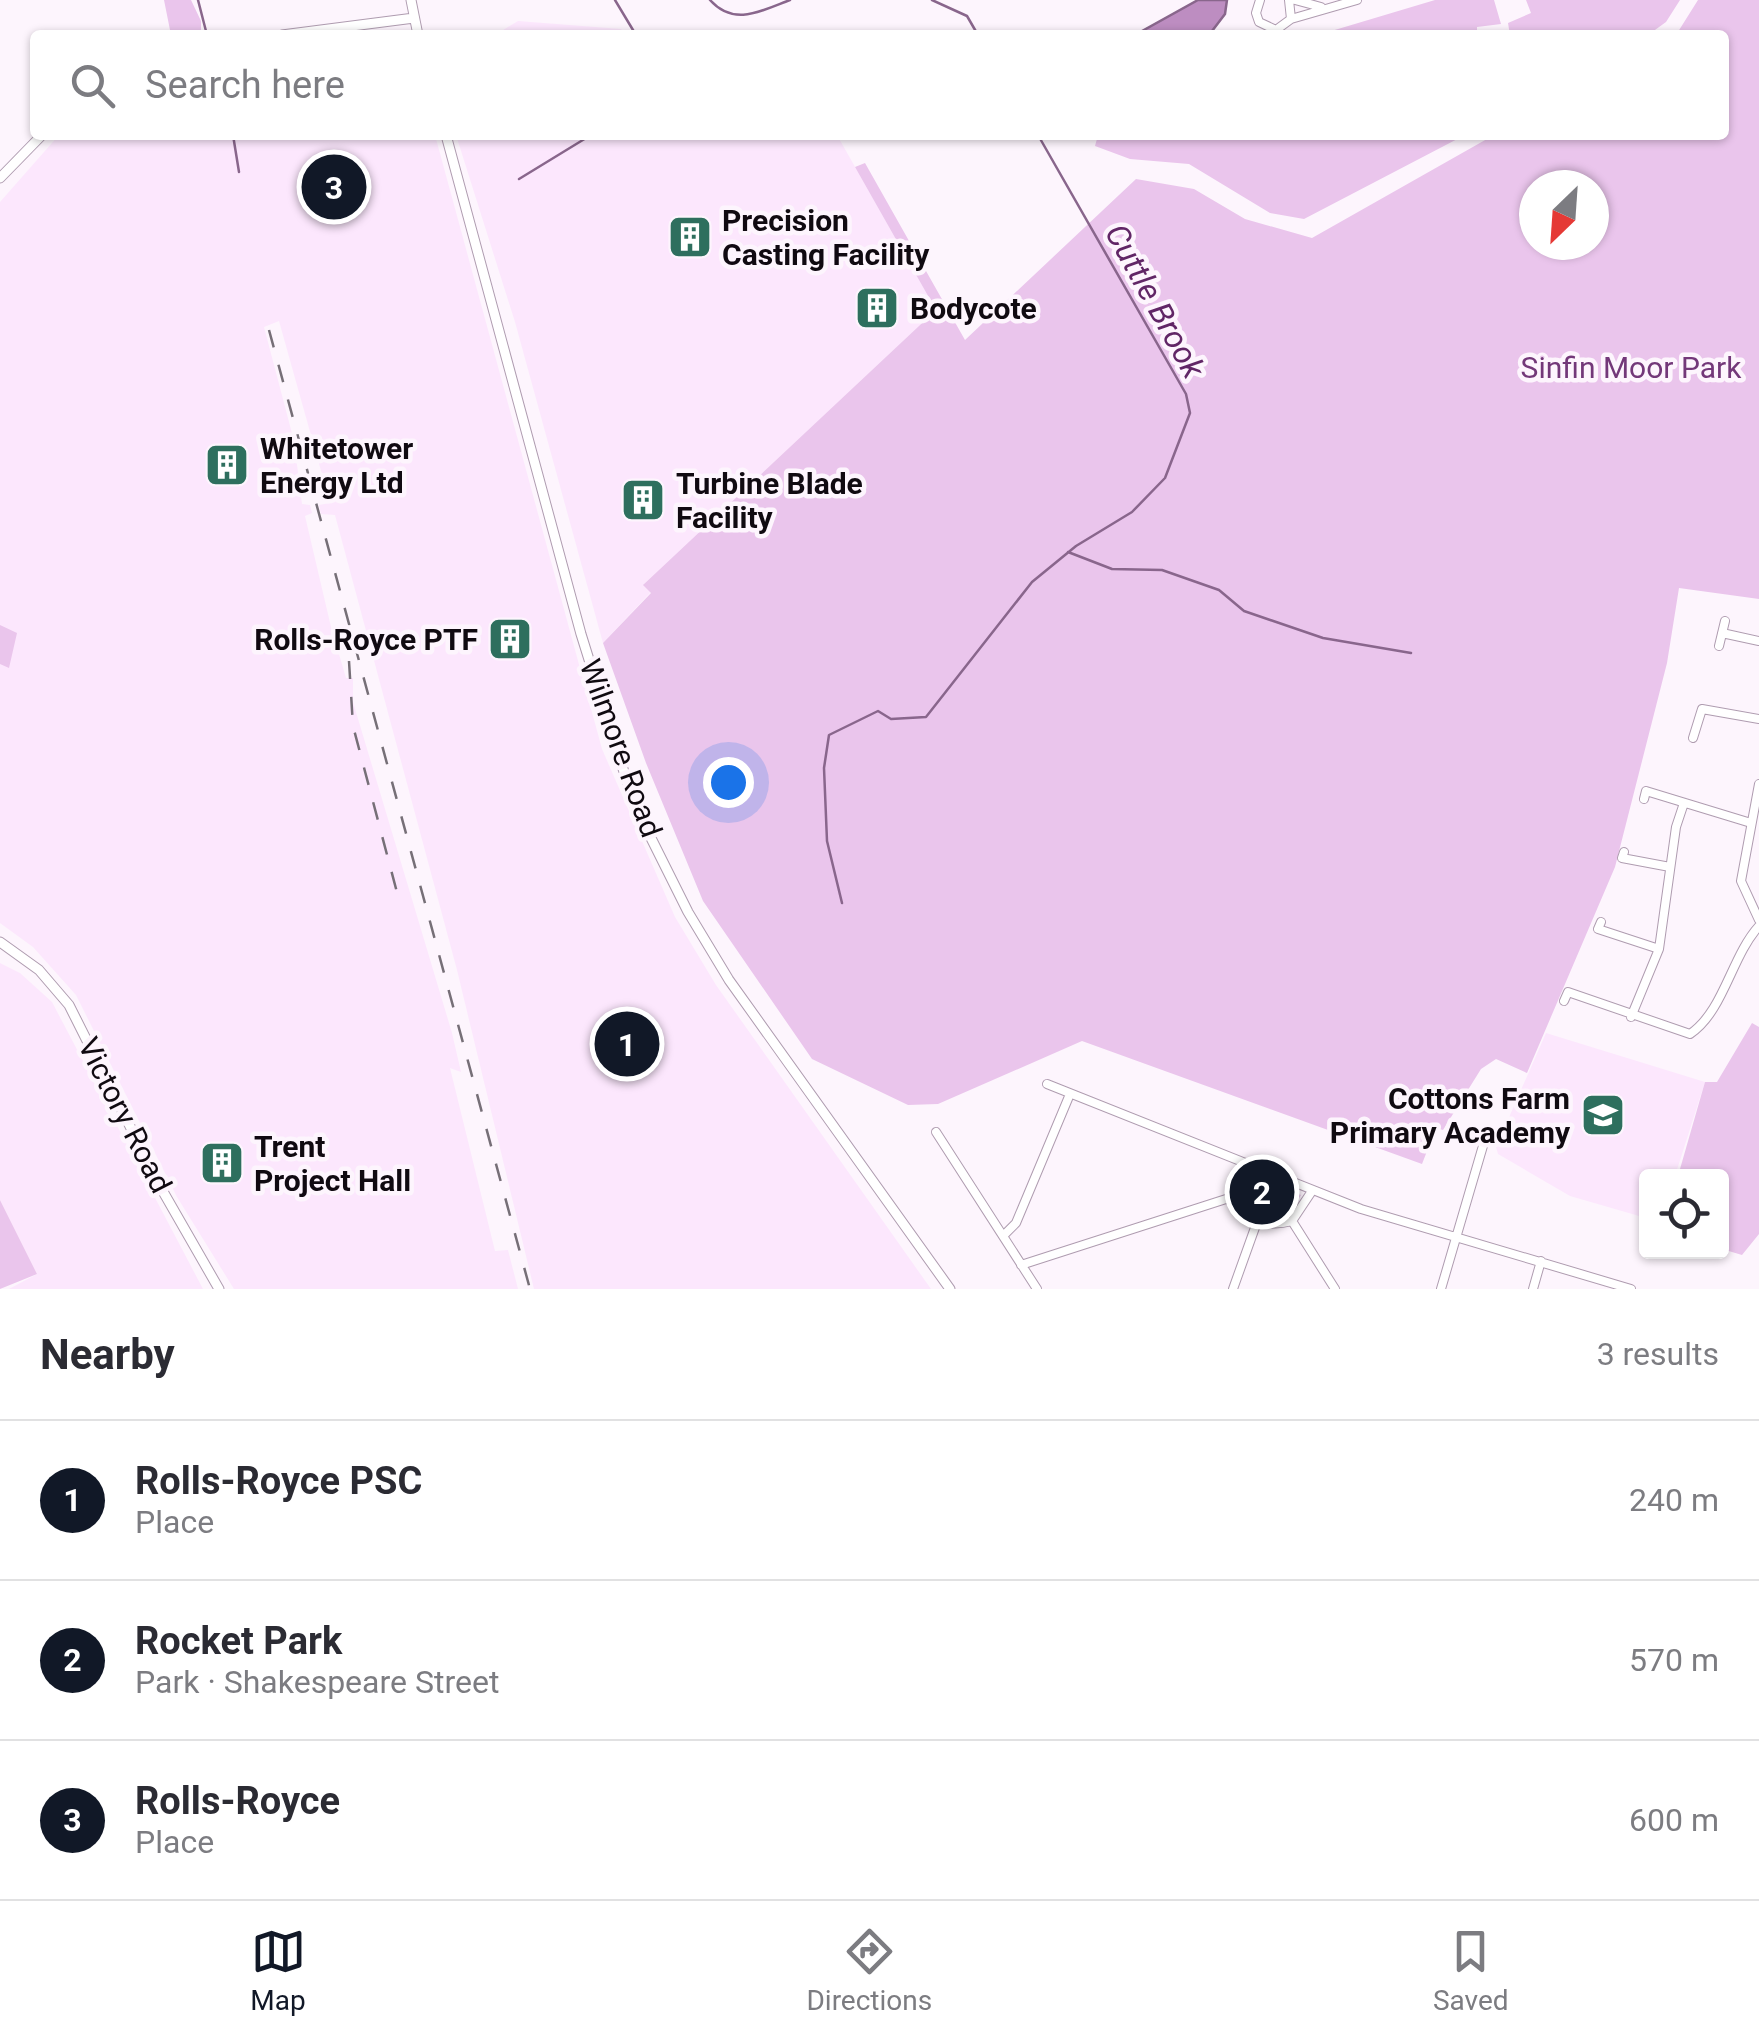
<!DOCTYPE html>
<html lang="en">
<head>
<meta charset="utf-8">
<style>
  body { margin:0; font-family:Roboto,sans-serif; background:#f2f2f3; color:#2b2b33 }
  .controls { position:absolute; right:30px; bottom:30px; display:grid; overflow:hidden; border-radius:10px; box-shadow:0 2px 8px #0004 }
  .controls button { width:90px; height:90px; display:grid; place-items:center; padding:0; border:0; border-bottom:2px solid #e1e1e2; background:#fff; color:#2b2b33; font:50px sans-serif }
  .compass { position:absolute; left:1519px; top:170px; width:90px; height:90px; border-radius:50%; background:#fff; box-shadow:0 2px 8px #0004; rotate:205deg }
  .you { position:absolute; left:728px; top:782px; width:35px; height:35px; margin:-25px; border:8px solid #fff; border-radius:50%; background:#1a73e8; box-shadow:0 0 0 15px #1a73e833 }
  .badge { display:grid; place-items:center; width:65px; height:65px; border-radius:50%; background:#111827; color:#fff; font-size:32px; font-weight:700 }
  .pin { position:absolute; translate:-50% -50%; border:5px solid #fff; box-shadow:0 2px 10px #0006 }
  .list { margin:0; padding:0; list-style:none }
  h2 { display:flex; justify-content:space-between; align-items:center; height:130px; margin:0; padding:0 40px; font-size:42px }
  h2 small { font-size:32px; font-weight:400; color:#7c7c81 }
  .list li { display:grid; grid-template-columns:65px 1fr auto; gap:30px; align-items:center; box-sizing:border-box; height:160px; padding:0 40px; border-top:2px solid #e1e1e2 }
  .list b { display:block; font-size:38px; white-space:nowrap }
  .list p { margin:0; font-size:32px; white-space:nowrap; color:#7c7c81 }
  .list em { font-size:32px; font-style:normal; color:#7c7c81 }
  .icon { flex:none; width:55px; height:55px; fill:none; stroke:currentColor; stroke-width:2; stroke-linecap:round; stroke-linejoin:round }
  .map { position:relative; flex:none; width:1759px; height:1289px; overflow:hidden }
  .search { position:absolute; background:#fff; box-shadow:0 2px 8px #0004; left:30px; right:30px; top:30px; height:110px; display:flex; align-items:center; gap:25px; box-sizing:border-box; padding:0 35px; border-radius:10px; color:#7c7c81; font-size:38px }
  .sheet { height:610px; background:#fff }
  nav { display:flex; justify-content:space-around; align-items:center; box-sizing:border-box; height:140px; border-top:2px solid #e1e1e2; background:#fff; font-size:28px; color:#7c7c81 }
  nav a { display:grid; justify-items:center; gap:5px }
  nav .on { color:#111827 }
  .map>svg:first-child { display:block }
  .built { fill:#fce7fd }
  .green { fill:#eac5ec; fill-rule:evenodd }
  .water { fill:#bd8dc1; stroke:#89668c; stroke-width:2.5 }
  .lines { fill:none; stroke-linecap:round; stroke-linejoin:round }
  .stream { stroke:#89668c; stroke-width:2.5 }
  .minor-casing { stroke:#af9cb0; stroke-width:10 }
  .tertiary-casing { stroke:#af9cb0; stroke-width:11 }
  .minor { stroke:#fff; stroke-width:8 }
  .tertiary { stroke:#fff; stroke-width:9 }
  .rail { stroke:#766f77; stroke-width:2.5; stroke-dasharray:18 18; stroke-linecap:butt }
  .labels { text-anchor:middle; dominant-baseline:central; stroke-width:9; stroke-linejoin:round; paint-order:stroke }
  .poi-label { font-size:30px; font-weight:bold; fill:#100a11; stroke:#fdf5fd; text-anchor:start }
  .park-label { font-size:30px; fill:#733879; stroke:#fdf5fd }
  .street-label { font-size:30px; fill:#100a11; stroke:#fdf5fd }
  .water-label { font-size:32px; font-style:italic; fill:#612666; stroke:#fdf5fd }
</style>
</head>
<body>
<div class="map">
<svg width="1759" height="1289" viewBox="0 0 1759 1289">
  <rect width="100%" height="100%" fill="#fdf5fd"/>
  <path class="built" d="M518,21L621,29L625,35H495Z
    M59,135H435L602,749L675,917L716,985L931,1289H534L457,970L335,515L321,514L319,505L330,503L279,321L264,327L294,441L302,504L310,505L312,513L305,516L331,627L346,678H353V702L452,1033L461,1072L450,1068L495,1251L508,1250L518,1289H234L177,1197L76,995L33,947L0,923V202Z
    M456,135H837L936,310L644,584L651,592L603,643L515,322Z
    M0,963L20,973L52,1002L203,1289H9L37,1274L0,1200Z
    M1546,1033L1705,1082L1675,1176H1646V1218L1570,1196L1498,1154L1496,1147Z"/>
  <path class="green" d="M164,0H191L201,21V35H171Z
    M1435,0H1494L1501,24L1477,27V35H1318Z
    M1526,0H1680L1666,22L1648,35H1510L1508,23L1531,13Z
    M1698,0H1759V599L1679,588L1667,663L1615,867L1527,1073L1496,1059L1481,1069L1443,1130L1436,1128L1422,1164L1082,1041L938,1104L908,1105L812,1059L703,901L646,763L603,643L651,593L643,585L936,310L855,167L865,163L965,340L1136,179L1194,189L1245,219L1312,238L1494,135H1724V35H1676ZM1534,185H1594V245H1534Z
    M1098,135H1465L1304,219L1270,213L1189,164L1130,159L1095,146Z
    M0,625L17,633L9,668L0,664Z
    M1752,1023L1759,1027V1234L1742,1255L1722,1249V1176H1678L1705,1082H1717Z
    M1232,1169L1301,1195L1288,1215L1266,1217L1225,1190Z
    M0,1200L37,1274L0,1289Z"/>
  <path class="water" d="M1198,0H1227L1225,14L1209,35H1135Z"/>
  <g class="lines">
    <path class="stream" d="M198,0L207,35
      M615,0L636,35
      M710,0C734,27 761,11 790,0
      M932,0L967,16L978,35
      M233,135L239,172
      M519,179L591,135
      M1068,552L1112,569L1162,570L1219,590L1244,611L1323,638L1411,653
      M842,903L827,841L824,768L829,735L878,711L891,719L926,717L1032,582L1076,546L1132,512L1165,478L1190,413L1186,394L1038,135"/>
    <defs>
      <path id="minor" d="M1260,0L1256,13L1259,22L1276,30L1291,19L1289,0
        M1295,0L1321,7
        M1291,19L1357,0
        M1722,633L1759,641
        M1719,646L1725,621
        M1693,738L1702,709L1759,719
        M1759,784L1741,881L1759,920
        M1644,799L1646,791L1751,823
        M1624,852L1622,858L1670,867
        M1601,922L1598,929L1659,949
        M1564,1001L1568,992L1690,1034C1724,1011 1731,957 1759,926
        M1631,1017L1659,949L1676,827L1684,803
        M1047,1084L1361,1209L1631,1289
        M936,1132L1037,1289
        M1292,1221L1335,1289
        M1003,1236L1016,1223L1070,1094
        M1021,1265L1226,1199C1256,1203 1248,1232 1292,1221L1312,1191
        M1233,1289L1257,1222
        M1441,1289L1485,1139
        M1533,1289L1541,1261"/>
      <path id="tertiary" d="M411,0L418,35
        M282,35L414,18
        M446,135L581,634L634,804L688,912L729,980L950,1289
        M0,178L42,135
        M0,942L39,970L69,1005L161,1188L219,1289"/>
    </defs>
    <use href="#minor" class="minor-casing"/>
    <use href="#tertiary" class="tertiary-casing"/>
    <use href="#minor" class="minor"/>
    <use href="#tertiary" class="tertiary"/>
    <path class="rail" d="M269,330L530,1289
      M349,661L353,726L399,900"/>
  </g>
  <defs>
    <symbol id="building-square" viewBox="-11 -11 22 22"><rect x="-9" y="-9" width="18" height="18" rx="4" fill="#2e6f5e" stroke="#fdf5fd"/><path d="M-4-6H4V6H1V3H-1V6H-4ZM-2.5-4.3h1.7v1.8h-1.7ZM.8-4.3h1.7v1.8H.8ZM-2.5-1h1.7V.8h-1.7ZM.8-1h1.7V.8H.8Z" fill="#fff"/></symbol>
    <symbol id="school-square" viewBox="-11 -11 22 22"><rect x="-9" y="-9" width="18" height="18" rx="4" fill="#2e6f5e" stroke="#fdf5fd"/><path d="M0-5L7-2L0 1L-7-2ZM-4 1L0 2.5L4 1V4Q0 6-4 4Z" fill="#fff"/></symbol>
  </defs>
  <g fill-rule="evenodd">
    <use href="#building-square" x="665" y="212" width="50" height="50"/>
    <use href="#building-square" x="852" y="283" width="50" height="50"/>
    <use href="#building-square" x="202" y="440" width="50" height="50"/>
    <use href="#building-square" x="618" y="475" width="50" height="50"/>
    <use href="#building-square" x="485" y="614" width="50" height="50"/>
    <use href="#school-square" x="1578" y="1090" width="50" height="50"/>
    <use href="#building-square" x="197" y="1138" width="50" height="50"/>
  </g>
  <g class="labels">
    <g class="poi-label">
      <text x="722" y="220">Precision<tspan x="722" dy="34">Casting Facility</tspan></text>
      <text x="910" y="308">Bodycote</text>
      <text x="260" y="448">Whitetower<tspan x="260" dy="34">Energy Ltd</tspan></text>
      <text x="676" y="483">Turbine Blade<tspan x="676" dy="34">Facility</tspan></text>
      <text x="478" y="639" text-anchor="end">Rolls-Royce PTF</text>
      <text x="1570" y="1098" text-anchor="end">Cottons Farm<tspan x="1570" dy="34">Primary Academy</tspan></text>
      <text x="254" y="1146">Trent<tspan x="254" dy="34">Project Hall</tspan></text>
    </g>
    <g class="park-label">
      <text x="1631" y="367">Sinfin Moor Park</text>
    </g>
    <g class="street-label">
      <text transform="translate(621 748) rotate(70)">Wilmore Road</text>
      <text transform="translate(125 1115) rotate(63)">Victory Road</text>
    </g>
    <g class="water-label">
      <text transform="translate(1155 301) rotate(61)">Cuttle Brook</text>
    </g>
  </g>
</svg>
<div class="controls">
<button><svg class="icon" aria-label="locate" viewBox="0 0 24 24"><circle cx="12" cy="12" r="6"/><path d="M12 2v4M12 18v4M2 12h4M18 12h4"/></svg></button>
</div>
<svg class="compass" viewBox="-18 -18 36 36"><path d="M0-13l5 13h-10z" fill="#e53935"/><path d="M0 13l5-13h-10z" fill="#7c7c81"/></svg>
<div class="you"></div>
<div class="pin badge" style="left:627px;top:1044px">1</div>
<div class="pin badge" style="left:1262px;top:1192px">2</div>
<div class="pin badge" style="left:334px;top:187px">3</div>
<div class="search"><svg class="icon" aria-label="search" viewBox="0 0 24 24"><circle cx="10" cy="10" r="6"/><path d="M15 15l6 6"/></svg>Search here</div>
</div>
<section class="sheet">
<h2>Nearby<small>3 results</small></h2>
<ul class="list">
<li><span class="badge">1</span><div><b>Rolls-Royce PSC</b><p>Place</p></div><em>240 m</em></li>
<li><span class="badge">2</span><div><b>Rocket Park</b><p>Park · Shakespeare Street</p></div><em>570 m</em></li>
<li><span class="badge">3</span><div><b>Rolls-Royce</b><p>Place</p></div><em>600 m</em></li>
</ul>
</section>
<nav>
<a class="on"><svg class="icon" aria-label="map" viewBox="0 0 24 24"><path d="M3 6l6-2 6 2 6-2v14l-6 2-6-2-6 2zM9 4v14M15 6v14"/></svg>Map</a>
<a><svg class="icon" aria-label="directions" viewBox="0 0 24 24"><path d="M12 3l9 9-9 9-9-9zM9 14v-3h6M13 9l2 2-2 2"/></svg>Directions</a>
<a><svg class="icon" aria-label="saved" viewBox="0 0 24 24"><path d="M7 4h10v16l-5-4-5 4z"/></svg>Saved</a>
</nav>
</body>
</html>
